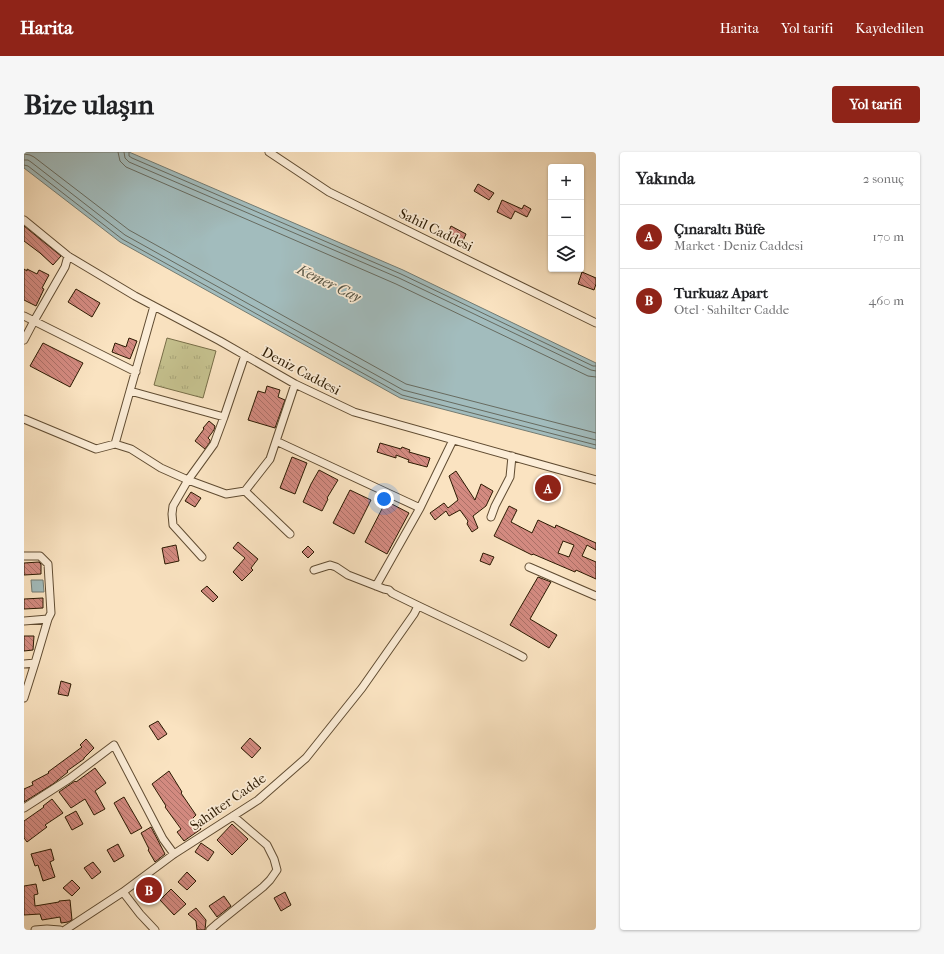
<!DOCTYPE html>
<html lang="tr">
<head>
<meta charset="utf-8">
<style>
  body { margin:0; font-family:"IM FELL French Canon",serif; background:#f6f6f6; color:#202124 }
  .controls { position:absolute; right:12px; top:12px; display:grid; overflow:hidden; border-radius:4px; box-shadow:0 1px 3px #0004 }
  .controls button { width:36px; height:36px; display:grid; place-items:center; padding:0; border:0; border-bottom:1px solid #e0e0e0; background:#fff; color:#202124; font:20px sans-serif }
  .you { position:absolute; left:360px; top:347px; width:14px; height:14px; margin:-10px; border:3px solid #fff; border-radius:50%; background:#1a73e8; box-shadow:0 0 0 6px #1a73e833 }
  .badge { display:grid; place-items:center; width:26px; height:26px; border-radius:50%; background:#8f2418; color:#fff; font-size:13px; font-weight:700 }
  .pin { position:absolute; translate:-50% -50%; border:2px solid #fff; box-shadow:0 1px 4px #0006 }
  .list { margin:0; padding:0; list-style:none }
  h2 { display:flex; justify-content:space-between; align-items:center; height:52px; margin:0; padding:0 16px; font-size:17px }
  h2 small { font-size:13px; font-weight:400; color:#757577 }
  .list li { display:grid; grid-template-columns:26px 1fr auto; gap:12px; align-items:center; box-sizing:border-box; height:64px; padding:0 16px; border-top:1px solid #e0e0e0 }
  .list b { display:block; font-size:15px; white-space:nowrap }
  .list p { margin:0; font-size:13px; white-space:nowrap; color:#757577 }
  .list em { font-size:13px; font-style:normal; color:#757577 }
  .icon { flex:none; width:22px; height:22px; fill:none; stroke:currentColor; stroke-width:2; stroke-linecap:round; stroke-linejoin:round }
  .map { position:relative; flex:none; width:572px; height:778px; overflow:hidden; border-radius:4px }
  header { display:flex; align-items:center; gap:24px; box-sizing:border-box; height:56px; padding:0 20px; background:#8f2418; color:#fff }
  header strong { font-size:19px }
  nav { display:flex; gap:22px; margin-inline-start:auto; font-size:14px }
  .intro { display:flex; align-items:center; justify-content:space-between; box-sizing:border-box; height:96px; padding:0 24px }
  h1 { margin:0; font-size:28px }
  .button { padding:10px 18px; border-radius:4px; background:#8f2418; color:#fff; font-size:14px; font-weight:700 }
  main { display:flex; gap:24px; padding:0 24px }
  aside { flex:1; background:#fff; border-radius:4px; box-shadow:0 1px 3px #0004 }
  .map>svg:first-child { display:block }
  .grass { fill:url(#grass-tufts); stroke:#786e48 }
  .water { fill:#a2bcbd; stroke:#737b72 }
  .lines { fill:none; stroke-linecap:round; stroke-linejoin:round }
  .shore { stroke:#676b60; stroke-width:1 }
  .building { fill:url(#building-back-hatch); stroke:#2c1a02; fill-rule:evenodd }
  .minor-casing { stroke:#604c32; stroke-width:9 }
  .minor { stroke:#fcedd7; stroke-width:7 }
  .labels { text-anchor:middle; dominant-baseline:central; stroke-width:3.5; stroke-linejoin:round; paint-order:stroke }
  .street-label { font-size:14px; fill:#2c1a02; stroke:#fcedd7 }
  .water-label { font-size:15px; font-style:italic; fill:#555343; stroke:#fcedd7 }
</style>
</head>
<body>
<header>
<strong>Harita</strong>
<nav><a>Harita</a><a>Yol tarifi</a><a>Kaydedilen</a></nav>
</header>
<div class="intro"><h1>Bize ulaşın</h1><a class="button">Yol tarifi</a></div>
<main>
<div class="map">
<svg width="572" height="778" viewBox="0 0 572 778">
  <defs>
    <pattern id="grass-tufts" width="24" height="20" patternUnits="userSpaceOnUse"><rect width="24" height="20" fill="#c5c18e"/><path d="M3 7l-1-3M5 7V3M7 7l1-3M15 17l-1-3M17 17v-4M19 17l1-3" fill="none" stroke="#a9a579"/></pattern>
    <pattern id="building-back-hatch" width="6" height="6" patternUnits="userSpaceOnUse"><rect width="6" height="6" fill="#d38a80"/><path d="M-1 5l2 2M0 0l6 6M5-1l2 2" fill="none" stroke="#ab7067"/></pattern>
  </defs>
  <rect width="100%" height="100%" fill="#fae3c1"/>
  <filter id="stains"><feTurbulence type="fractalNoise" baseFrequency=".005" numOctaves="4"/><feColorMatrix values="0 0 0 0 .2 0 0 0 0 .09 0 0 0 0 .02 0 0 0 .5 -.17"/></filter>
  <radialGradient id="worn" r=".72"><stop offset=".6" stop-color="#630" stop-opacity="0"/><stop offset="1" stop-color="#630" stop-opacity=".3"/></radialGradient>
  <path class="grass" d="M143,186L192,199L179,246L130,233Z"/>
  <path class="water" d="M0,0H105L379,118L572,211V297L376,246L96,90L0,16Z
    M7,428H19L20,440H8Z"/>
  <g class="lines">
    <path class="shore" d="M94,0L96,9L102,15L372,132L564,224L572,225
      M100,0L101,6L105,10L375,126L567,218L572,219
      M105,0V4L108,6L377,122L569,214H572
      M0,2L6,3L10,5L105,78L382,232L572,281
      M0,8H4L7,10L101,83L379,238L572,288
      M0,13L4,14L98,87L378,243L572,293"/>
  </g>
  <path class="building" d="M454,32L470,41L465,48L450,39Z
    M478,48L498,57L500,53L507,57L503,65L491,59L487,67L473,60Z
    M0,74L37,104L29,113L16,101L0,89Z
    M427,74L442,82L439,89L424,81Z
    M0,117L3,119V117L13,122L15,118L25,123L18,136L20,137L12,154L0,148Z
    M558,120L572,126V132L570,138L554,132Z
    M52,137L76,151L68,165L44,150Z
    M105,186L113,189L106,207L88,200L91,191L102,195Z
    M19,191L59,211L46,235L6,214Z
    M243,234L256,238L254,245L261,248L251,276L224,268L234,239L241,241Z
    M185,269L191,274L190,278L184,286L186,288V290L181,297L171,289L180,277L179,276Z
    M356,291L377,297L378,295L386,298L385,300L406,306L403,315L384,310L385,308L372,303V306L353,300Z
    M268,305L283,311L271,342L256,336Z
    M295,318L314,328L303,346L304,347L298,359L279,350L287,332Z
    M432,319L451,348L457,332L469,339L462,354L449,364L454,376L448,380L443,372L444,369L436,358L425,364L422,359L411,368L406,361L420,351L424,356L434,348L425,324Z
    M326,338L347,348L330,382L309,371Z
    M167,340L177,346L171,355L161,349Z
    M362,349L385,361L363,402L341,390Z
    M485,354L493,358L487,370L508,381L514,368L531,376L532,373L572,391V398L563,393L558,404L572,410V427L552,418L551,420L509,402L508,403L470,384ZM539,389L550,393L545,405L534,401Z
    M214,390L234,407L227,416L229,418L218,429L209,420L221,406L209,396Z
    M152,393L155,409L141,412L138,396Z
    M284,394L290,400L284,406L278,400Z
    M459,401L470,405L466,413L456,409Z
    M15,410L17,412V422L0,423V411Z
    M514,425L527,430L506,467L533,483L525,496L486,473Z
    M183,434L194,445L189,450L177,439Z
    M19,446V456L0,457V447Z
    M0,484H10L9,498L0,499Z
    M37,529L47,532L44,544L34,542Z
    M134,569L143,582L134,588L125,574Z
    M226,586L237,596L228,606L217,596Z
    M62,587L70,596L60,606V607L43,619L44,620L29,632L0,650V637L9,633L8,630L25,621L24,620L58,595L56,593Z
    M71,616L82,631L71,639L81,657L70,663L61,647L47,656L35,640L51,629L52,630Z
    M145,619L158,640L157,641L172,663L169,666L177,677L160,689L153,680L157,677L141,655L142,654L128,632Z
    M100,645L118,676L107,682L90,651Z
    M28,647L39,661L21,673L23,675L3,690L0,686V669L20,655L19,654Z
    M52,659L59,672L48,678L41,665Z
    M208,672L224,687L208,703L193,688Z
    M127,675L141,702L131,710L124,698L125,697L117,681Z
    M177,691L190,700L184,709L171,700Z
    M94,692L100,704L90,710L83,698Z
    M27,697L30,708L26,710L31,725L19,729L14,713L11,714L7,702Z
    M69,710L77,720L68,727L60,716Z
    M163,720L172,729L163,738L154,730Z
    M48,728L56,736L48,744L39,736Z
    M12,732L14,742L10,743L11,754L35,750V749L46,748L48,768L44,770L37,771L36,765L18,768L16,762L0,763V734Z
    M147,737L162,752L150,763L136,748Z
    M261,740L267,753L257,759L250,746Z
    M200,744L207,754L193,765L185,754Z
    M172,756L182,768L181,778H173L172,769L164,762Z"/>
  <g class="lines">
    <defs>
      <path id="minor" d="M245,0L305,40L572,171
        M0,68L44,104L111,144L196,189L271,232L330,260L572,328
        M0,164L112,220
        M0,188L10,169L41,115L44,104
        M106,239L200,265
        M0,267L72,297L91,292L130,154
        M252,289L396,356
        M91,292L107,297L137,316L164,328L202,342L221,339
        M467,365L471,354L486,325L488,304
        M266,382L221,339L246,307L271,232
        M0,404H16L24,412L27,461L24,467L11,511L0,512
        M178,405L149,373L148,362L149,354L164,328L190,292L200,265L221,203
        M505,415L572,444
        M290,418L306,413L312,415L324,423L360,437L365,438L368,441C412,463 456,482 499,505
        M352,434L396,356L429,288
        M0,469L24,467
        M0,546L11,511
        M0,656L45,627L90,593L139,687L150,702
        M99,740L116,762L131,778
        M11,778L23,777L36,778
        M41,778L99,740L150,702L234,648L282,606L338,536L390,462L394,454
        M186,778L194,771L239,735L246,728L253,718L250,707L243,693L209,664"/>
    </defs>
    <use href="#minor" class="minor-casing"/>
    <use href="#minor" class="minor"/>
  </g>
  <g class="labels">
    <g class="street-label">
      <text transform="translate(412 78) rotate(26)">Sahil Caddesi</text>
      <text transform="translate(277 219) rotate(28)">Deniz Caddesi</text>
      <text transform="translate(204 650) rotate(-35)">Sahilter Cadde</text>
    </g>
    <g class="water-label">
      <text transform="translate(305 131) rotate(26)">Kemer Cay</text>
    </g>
  </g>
  <rect width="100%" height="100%" filter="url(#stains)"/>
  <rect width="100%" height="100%" fill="url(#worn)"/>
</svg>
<div class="controls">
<button>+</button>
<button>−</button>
<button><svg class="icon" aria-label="layers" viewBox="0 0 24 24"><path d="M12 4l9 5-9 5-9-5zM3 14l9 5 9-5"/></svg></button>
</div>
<div class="you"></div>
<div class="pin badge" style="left:524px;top:336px">A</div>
<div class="pin badge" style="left:125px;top:738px">B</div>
</div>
<aside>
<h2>Yakında<small>2 sonuç</small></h2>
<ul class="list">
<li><span class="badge">A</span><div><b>Çınaraltı Büfe</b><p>Market · Deniz Caddesi</p></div><em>170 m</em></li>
<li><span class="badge">B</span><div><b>Turkuaz Apart</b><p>Otel · Sahilter Cadde</p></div><em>460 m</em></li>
</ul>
</aside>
</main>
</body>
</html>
